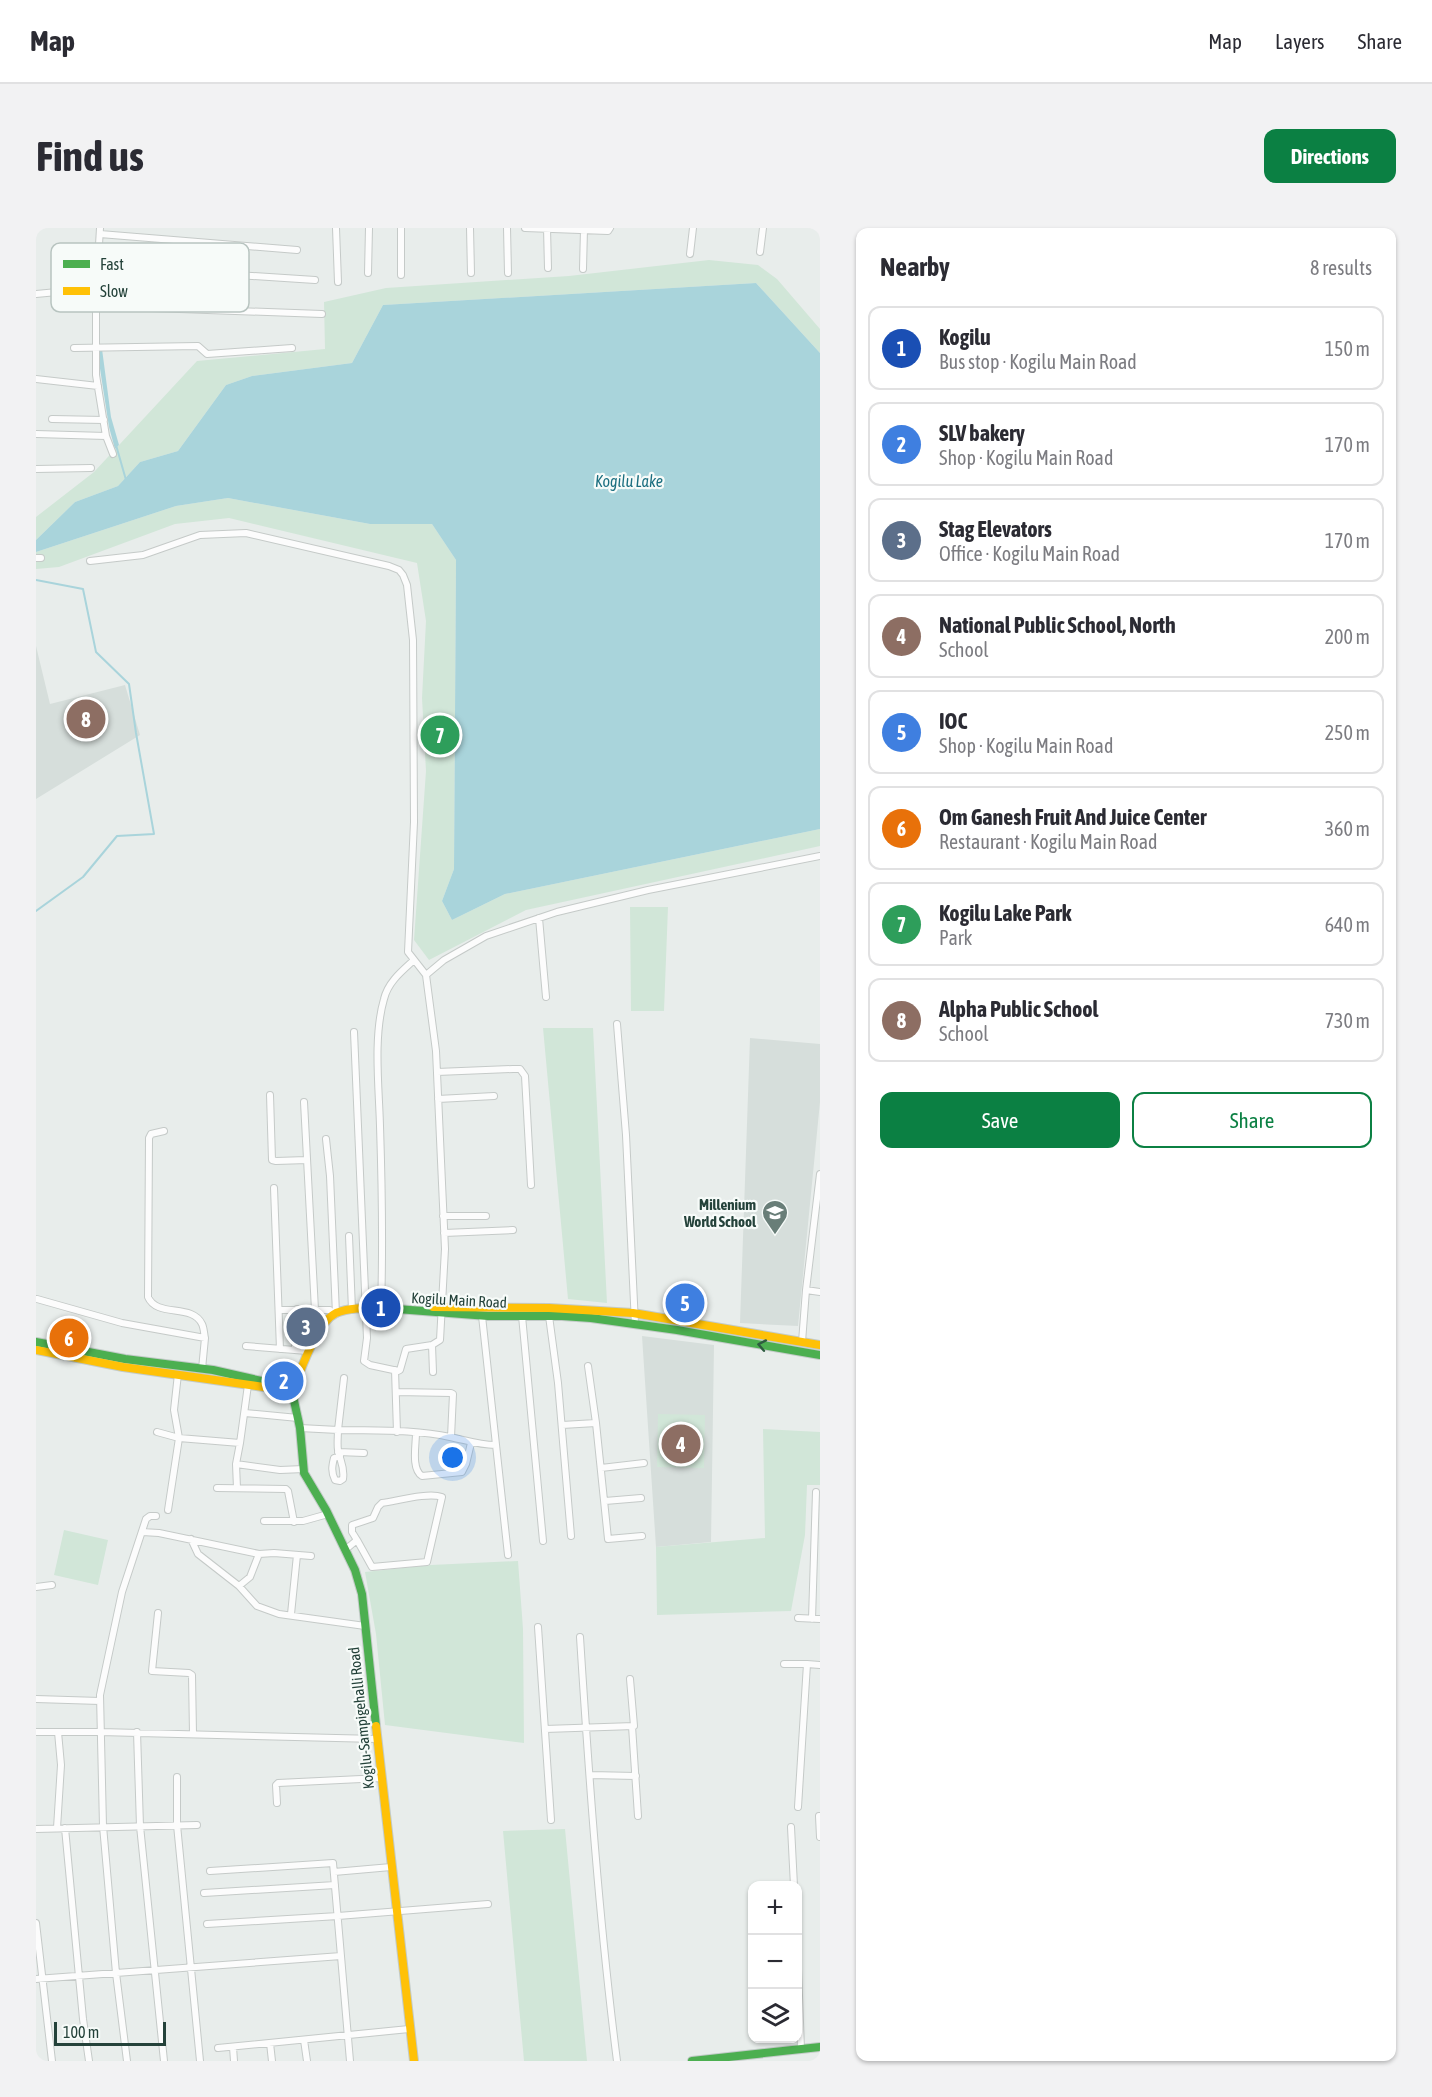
<!DOCTYPE html>
<html lang="en">
<head>
<meta charset="utf-8">
<style>
  body { margin:0; font-family:"Asap Condensed",sans-serif; background:#f2f2f3; color:#2b2b33 }
  .controls { position:absolute; right:18px; bottom:18px; display:grid; overflow:hidden; border-radius:12px; box-shadow:0 2px 4px #0004 }
  .controls button { width:54px; height:54px; display:grid; place-items:center; padding:0; border:0; border-bottom:2px solid #e1e1e2; background:#fff; color:#2b2b33; font:30px sans-serif }
  .scale { position:absolute; left:18px; bottom:15px; width:112px; box-sizing:border-box; padding-left:6px; border:3px solid #24423a; border-top:0; font-size:16px; line-height:21px; white-space:nowrap; color:#24423a; -webkit-text-stroke:4px #f7fbf9; paint-order:stroke }
  .you { position:absolute; left:417px; top:1230px; width:21px; height:21px; margin:-15px; border:4px solid #fff; border-radius:50%; background:#1a73e8; box-shadow:0 0 0 9px #1a73e833 }
  .badge { display:grid; place-items:center; width:39px; height:39px; border-radius:50%; background:#0b8043; color:#fff; font-size:20px; font-weight:700 }
  .pin { position:absolute; translate:-50% -50%; border:3px solid #fff; box-shadow:0 2px 6px #0006 }
  .list { margin:0; padding:0; list-style:none }
  h2 { display:flex; justify-content:space-between; align-items:center; height:78px; margin:0; padding:0 24px; font-size:26px }
  h2 small { font-size:20px; font-weight:400; color:#7c7c81 }
  .list li { display:grid; grid-template-columns:39px 1fr auto; gap:18px; align-items:center; box-sizing:border-box; height:84px; margin:0 12px 12px; padding:0 12px; border:2px solid #e1e1e2; border-radius:12px }
  .list b { display:block; font-size:22px; white-space:nowrap }
  .list p { margin:0; font-size:20px; white-space:nowrap; color:#7c7c81 }
  .list em { font-size:20px; font-style:normal; color:#7c7c81 }
  .actions { display:flex; gap:12px; padding:18px 24px }
  .actions a { flex:1; padding:14px 0; border:2px solid #0b8043; border-radius:12px; text-align:center; font-size:21px; color:#0b8043 }
  .actions .main { background:#0b8043; color:#fff }
  .icon { flex:none; width:33px; height:33px; fill:none; stroke:currentColor; stroke-width:2; stroke-linecap:round; stroke-linejoin:round }
  .map { position:relative; flex:none; width:784px; height:1833px; overflow:hidden; border-radius:12px }
  header { display:flex; align-items:center; gap:36px; box-sizing:border-box; height:84px; padding:0 30px; background:#fff; border-bottom:2px solid #e1e1e2 }
  header strong { font-size:28px }
  nav { display:flex; gap:33px; margin-inline-start:auto; font-size:21px }
  .intro { display:flex; align-items:center; justify-content:space-between; box-sizing:border-box; height:144px; padding:0 36px }
  h1 { margin:0; font-size:42px }
  .button { padding:15px 27px; border-radius:12px; background:#0b8043; color:#fff; font-size:21px; font-weight:700 }
  main { display:flex; gap:36px; padding:0 36px }
  aside { flex:1; background:#fff; border-radius:12px; box-shadow:0 2px 4px #0004 }
  .map>svg:first-child { display:block }
  .built { fill:#d6dedb }
  .green { fill:#d1e6d8 }
  .water { fill:#a9d4db }
  .lines { fill:none; stroke-linecap:round; stroke-linejoin:round }
  .stream { stroke:#a9d4db; stroke-width:2 }
  .street-casing { stroke:#c5cac8; stroke-width:8 }
  .fast-casing { stroke:#c3cbc8; stroke-width:10 }
  .slow-casing { stroke:#c3cbc8; stroke-width:10 }
  .street { stroke:#fcfcfc; stroke-width:6 }
  .fast { stroke:#4caf50; stroke-width:8 }
  .slow { stroke:#ffc107; stroke-width:8 }
  .oneway { stroke:#2e5d40 }
  .labels { text-anchor:middle; dominant-baseline:central; stroke-width:4.5; stroke-linejoin:round; paint-order:stroke }
  .poi-label { font-size:15px; font-weight:bold; fill:#24423a; stroke:#f7fbf9; text-anchor:end }
  .street-label { font-size:15px; fill:#24423a; stroke:#f7fbf9 }
  .water-label { font-size:16px; font-style:italic; fill:#1c6f80; stroke:#f7fbf9 }
  .key { fill:#f7fbf9; stroke:#b8c4c0; stroke-width:1.5 }
  .key-label { font-size:16px; fill:#24423a }
</style>
</head>
<body>
<header>
<strong>Map</strong>
<nav><a>Map</a><a>Layers</a><a>Share</a></nav>
</header>
<div class="intro"><h1>Find us</h1><a class="button">Directions</a></div>
<main>
<div class="map">
<svg width="784" height="1833" viewBox="0 0 784 1833">
  <rect width="100%" height="100%" fill="#e8edeb"/>
  <path class="built" d="M0,418L14,476L89,457L104,507L0,571Z
    M714,810L784,816V874L762,1098L704,1095Z
    M606,1108L678,1117L675,1314L620,1319Z"/>
  <path class="green" d="M673,32L722,37L741,51L784,101V125L720,55L347,77L316,135L216,148L190,157L142,223L104,234L82,258L39,274L0,312V289L58,244L161,133L289,121L288,74L350,60L533,48Z
    M192,270L334,296H396L420,332L418,641L406,673L416,692L469,666L784,601V618L490,682L393,732L378,712L390,543L386,470L390,393L381,335L193,290L139,296L23,339L0,341V324L140,278Z
    M594,679H632L628,783H595Z
    M507,800H557L571,1075L532,1071Z
    M622,1186L669,1187L668,1240L621,1239Z
    M727,1201L784,1204V1257H771L769,1307L755,1383L621,1387L620,1319L729,1310Z
    M28,1302L72,1312L62,1357L18,1347Z
    M482,1333L487,1401L488,1515L349,1497L340,1406L329,1344L395,1337Z
    M529,1601L551,1833H488L467,1603Z"/>
  <path class="water" d="M720,55L784,125V601L469,666L416,692L406,673L418,641L420,332L396,296H334L192,270L140,278L0,324V312L39,274L82,258L104,234L142,223L190,157L216,148L316,135L347,77Z
    M61,121H66L75,189L83,217L79,221L73,199Z"/>
  <g class="lines">
    <path class="stream" d="M80,217L90,252
      M0,352L47,361L60,424L93,456L100,505L118,606L81,608L47,649L0,683"/>
    <defs>
      <path id="street" d="M64,0L60,67V147L70,208L77,226
        M300,0L302,54
        M434,0L435,45
        M471,0L472,45
        M489,0L572,3L574,0
        M511,0L512,40
        M64,6L261,22
        M724,24L727,0
        M654,26L657,0
        M22,29L62,30
        M62,36L122,42L279,52
        M547,41L548,1
        M332,45L333,0
        M365,47V0
        M0,66L21,64L60,67
        M60,78L286,86
        M38,120L162,118L171,126L256,120
        M0,151L62,158
        M16,191L68,192
        M0,206L70,208
        M0,241L55,240
        M0,330H5
        M54,333L107,327L164,307L210,305L353,338L363,342L367,347L371,357L377,412L378,594L372,724L390,747L400,823L409,1021L404,1112L396,1117L370,1121L364,1142L362,1143L334,1137L328,1133L331,1110L318,804
        M503,690L510,769
        M390,747L408,732L450,708L521,684L612,662L784,628
        M581,796L590,907L599,1096
        M401,844L477,841H484L489,848L495,957
        M234,867L236,932L240,933L271,932
        M402,871L458,868
        M268,874L279,1082
        M128,903L115,906L113,910L112,1069C121,1090 156,1075 166,1096C168,1100 168,1106 169,1110
        M290,911L294,948L300,1086
        M238,960L244,1121
        M407,988H450
        M408,1005L477,1002
        M313,1008L316,1082
        M770,1062L784,946
        M1,1071L86,1095L169,1110L166,1141
        M345,1080C347,1020 346,959 344,898C343,859 337,809 348,771C352,754 366,743 378,732
        M244,1082H294L298,1087
        M446,1088L472,1327
        M486,1088L507,1313
        M513,1088L522,1155L535,1308
        M766,1114L770,1062L784,1064
        M396,1117L397,1144
        M210,1118L271,1123
        M259,1122L261,1081
        M552,1138L560,1195L572,1311L606,1308
        M359,1142L361,1204
        M142,1146L138,1182L143,1210
        M360,1164L415,1165L417,1166L415,1209
        M209,1185L262,1190
        M526,1197L560,1195
        M264,1200L302,1202L308,1150
        M121,1204L143,1210
        M380,1205C380,1217 375,1241 386,1248L426,1244L430,1236L435,1215
        M302,1224L328,1225
        M304,1228L298,1230C296,1238 295,1244 299,1252L304,1253L307,1251C309,1239 304,1233 302,1222C301,1216 302,1208 302,1202C338,1203 378,1201 414,1209C429,1212 443,1217 459,1217
        M200,1236L244,1242L268,1241
        M565,1240L608,1235
        M181,1260L250,1261L252,1263L258,1294
        M201,1260L200,1236L204,1215
        M569,1273L605,1270
        M132,1282L143,1210L204,1215L212,1157
        M228,1293H267L292,1286
        M106,1304L123,1305L223,1326
        M155,1311L162,1326L203,1358L221,1378L243,1386L329,1398
        M309,1322L321,1312L316,1304V1297L337,1290L342,1279L346,1275C361,1273 392,1264 406,1269L391,1334L336,1339L321,1312
        M203,1358L214,1349L223,1326L238,1325L275,1328
        M0,1359L16,1357
        M122,1385L116,1443L153,1445L156,1447L157,1506
        M255,1386L261,1327
        M762,1390L784,1391
        M776,1391L780,1264
        M502,1399L515,1592
        M544,1409C553,1550 563,1692 581,1833
        M748,1436H771
        M0,1471L64,1473
        M596,1498L602,1588
        M509,1501L598,1498L594,1451
        M0,1504H64L341,1511
        M101,1504L104,1598L128,1833
        M554,1547L600,1548
        M141,1549V1597L164,1833
        M241,1575L240,1557L242,1555L346,1550
        M762,1579L771,1436L784,1437
        M783,1588L784,1609
        M755,1599L758,1658
        M21,1600L25,1537L22,1504
        M29,1600L47,1791L53,1833
        M0,1601L161,1597
        M174,1643L297,1635L314,1833
        M298,1644L355,1639
        M168,1665L299,1657
        M0,1695L16,1833
        M171,1696L302,1688L452,1676
        M762,1741L765,1821
        M0,1751L305,1728
        M268,1812L271,1833
        M234,1815L236,1833
        M197,1819L198,1833
        M182,1820L373,1801
        M91,1833L80,1745L67,1598L64,1467L86,1364L110,1291L114,1288H120"/>
      <path id="fast" d="M348,1080L452,1088H526L555,1090L641,1102L784,1127
        M0,1114L89,1131L177,1142L239,1156
        M255,1159L264,1200L268,1245L290,1282L319,1342L326,1366L340,1498
        M656,1833L784,1819"/>
      <path id="slow" d="M397,1079L513,1080L597,1085L784,1117
        M0,1122L87,1139L256,1163C265,1143 280,1095 300,1085C314,1079 333,1080 348,1080
        M340,1498L378,1833"/>
    </defs>
    <use href="#street" class="street-casing"/>
    <use href="#fast" class="fast-casing"/>
    <use href="#slow" class="slow-casing"/>
    <use href="#street" class="street"/>
    <use href="#fast" class="fast"/>
    <use href="#slow" class="slow"/>
  </g>
  <defs><path id="oneway-chevron" d="M-2-3.5L2.5 0L-2 3.5" fill="none" stroke-width="1.6" stroke-linecap="round" stroke-linejoin="round" transform="scale(1.5)"/></defs>
  <use class="oneway" href="#oneway-chevron" transform="translate(726 1117) rotate(-169)"/>
  <defs>
    <symbol id="school-pin" viewBox="-11 -11 22 30"><path d="M0 17L-7.5 6A9.5 9.5 0 1 1 7.5 6Z" fill="#697e78" stroke="#f7fbf9"/><path d="M0-5L7-2L0 1L-7-2ZM-4 1L0 2.5L4 1V4Q0 6-4 4Z" fill="#fff"/></symbol>
  </defs>
  <g fill-rule="evenodd">
    <use href="#school-pin" x="724" y="970" width="30" height="40"/>
  </g>
  <g class="labels">
    <g class="poi-label">
      <text x="720" y="976">Millenium<tspan x="720" dy="17">World School</tspan></text>
    </g>
    <g class="street-label">
      <text transform="translate(423 1072) rotate(3)">Kogilu Main Road</text>
      <text transform="translate(325 1490) rotate(-96)">Kogilu-Sampigehalli Road</text>
    </g>
    <g class="water-label">
      <text x="593" y="253">Kogilu Lake</text>
    </g>
  </g>
  <rect x="15" y="15" width="198" height="69" rx="9" class="key"/>
  <rect x="27" y="32" width="27" height="8" fill="#4caf50"/>
  <rect x="27" y="59" width="27" height="8" fill="#ffc107"/>
  <g class="key-label">
    <text x="64" y="42">Fast</text>
    <text x="64" y="69">Slow</text>
  </g>
</svg>
<div class="controls">
<button>+</button>
<button>−</button>
<button><svg class="icon" aria-label="layers" viewBox="0 0 24 24"><path d="M12 4l9 5-9 5-9-5zM3 14l9 5 9-5"/></svg></button>
</div>
<div class="scale">100 m</div>
<div class="you"></div>
<div class="pin badge" style="left:345px;top:1080px;background:#1a4fb4">1</div>
<div class="pin badge" style="left:248px;top:1153px;background:#3f7fe0">2</div>
<div class="pin badge" style="left:270px;top:1099px;background:#5c6f8a">3</div>
<div class="pin badge" style="left:645px;top:1216px;background:#8d6e63">4</div>
<div class="pin badge" style="left:649px;top:1075px;background:#3f7fe0">5</div>
<div class="pin badge" style="left:33px;top:1110px;background:#e8710a">6</div>
<div class="pin badge" style="left:404px;top:507px;background:#2e9e5b">7</div>
<div class="pin badge" style="left:50px;top:491px;background:#8d6e63">8</div>
</div>
<aside>
<h2>Nearby<small>8 results</small></h2>
<ul class="list">
<li><span class="badge" style="background:#1a4fb4">1</span><div><b>Kogilu</b><p>Bus stop · Kogilu Main Road</p></div><em>150 m</em></li>
<li><span class="badge" style="background:#3f7fe0">2</span><div><b>SLV bakery</b><p>Shop · Kogilu Main Road</p></div><em>170 m</em></li>
<li><span class="badge" style="background:#5c6f8a">3</span><div><b>Stag Elevators</b><p>Office · Kogilu Main Road</p></div><em>170 m</em></li>
<li><span class="badge" style="background:#8d6e63">4</span><div><b>National Public School, North</b><p>School</p></div><em>200 m</em></li>
<li><span class="badge" style="background:#3f7fe0">5</span><div><b>IOC</b><p>Shop · Kogilu Main Road</p></div><em>250 m</em></li>
<li><span class="badge" style="background:#e8710a">6</span><div><b>Om Ganesh Fruit And Juice Center</b><p>Restaurant · Kogilu Main Road</p></div><em>360 m</em></li>
<li><span class="badge" style="background:#2e9e5b">7</span><div><b>Kogilu Lake Park</b><p>Park</p></div><em>640 m</em></li>
<li><span class="badge" style="background:#8d6e63">8</span><div><b>Alpha Public School</b><p>School</p></div><em>730 m</em></li>
</ul>
<div class="actions"><a class="main">Save</a><a>Share</a></div>
</aside>
</main>
</body>
</html>
